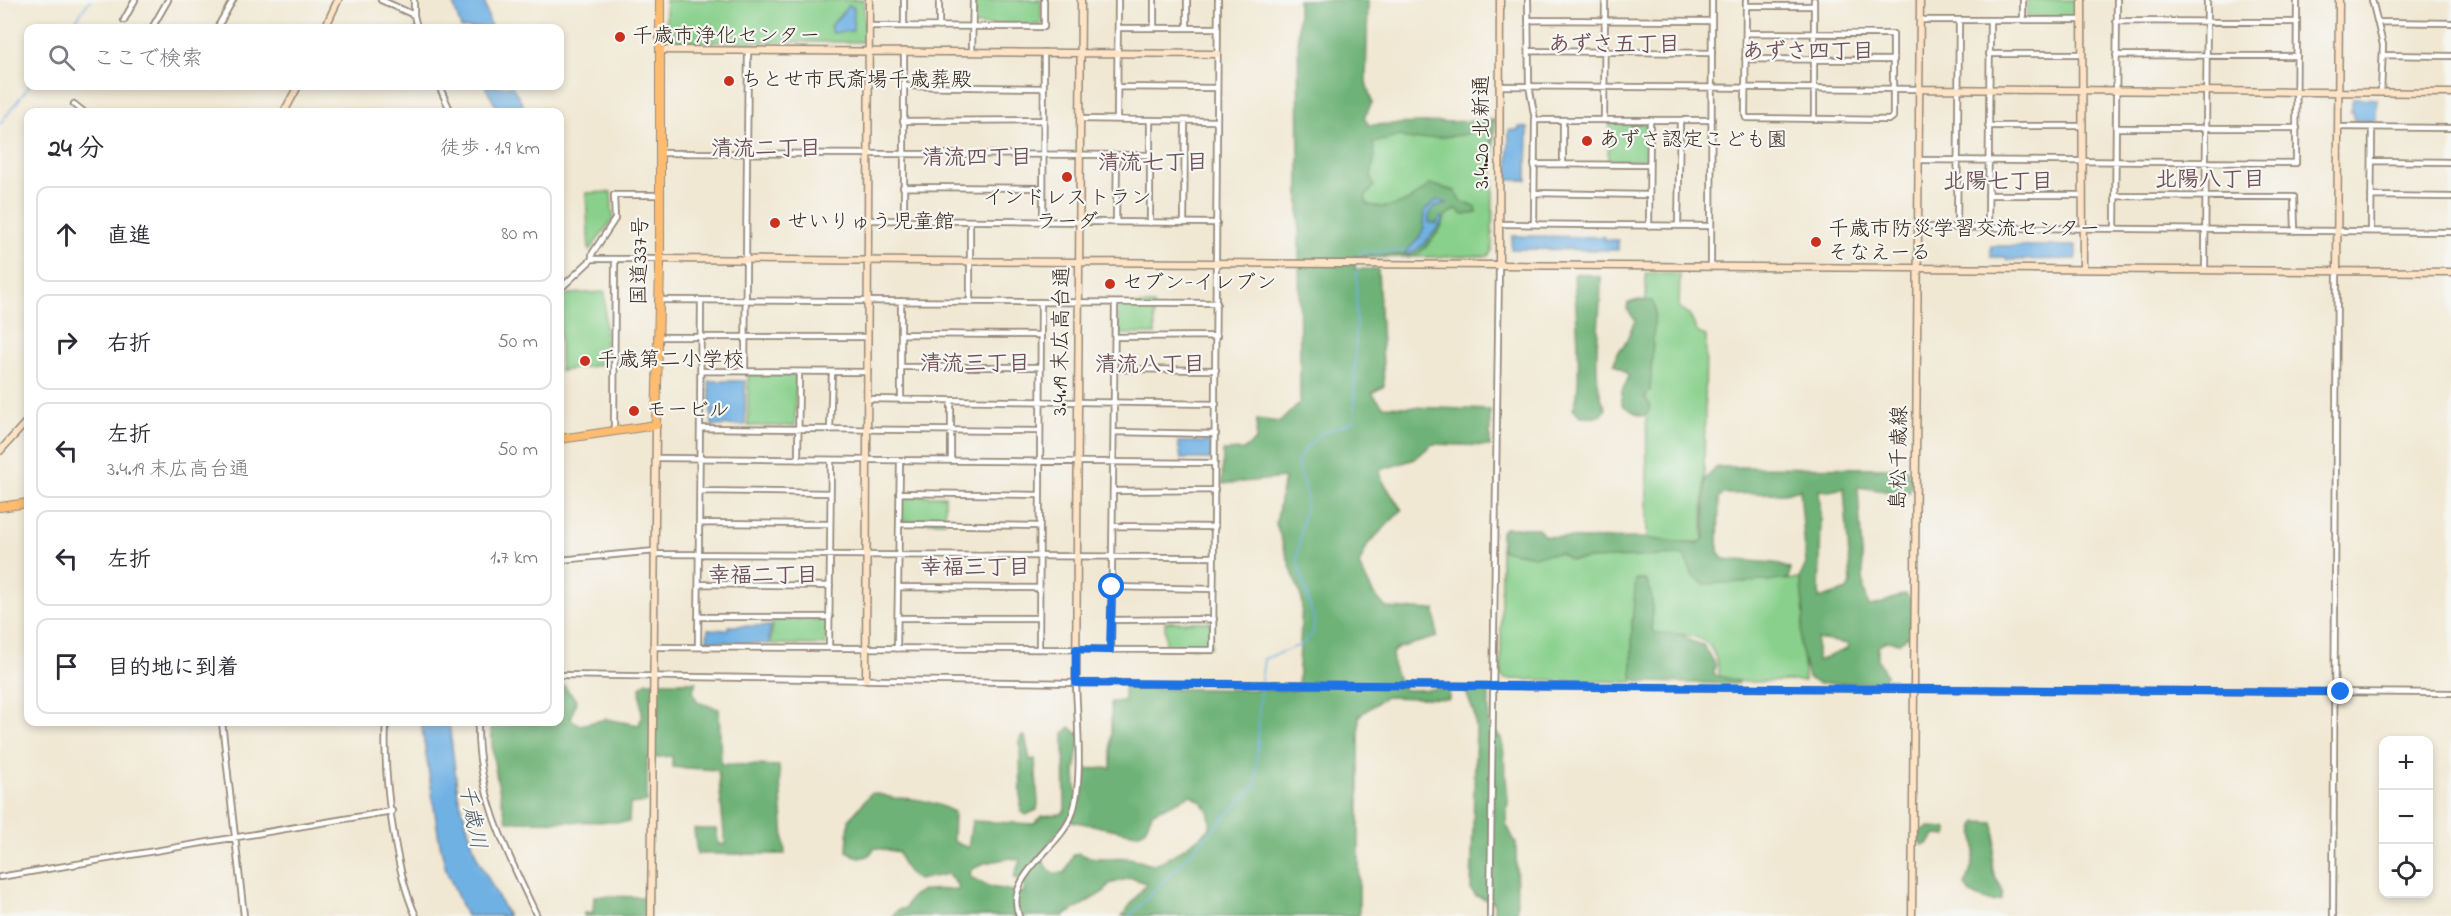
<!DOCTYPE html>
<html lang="ja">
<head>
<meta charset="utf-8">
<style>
  body { margin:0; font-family:"Indie Flower","Klee One",sans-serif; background:#f7f7f7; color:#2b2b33 }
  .controls { position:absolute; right:18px; bottom:18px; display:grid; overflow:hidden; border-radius:12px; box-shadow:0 3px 9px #0003 }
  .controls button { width:54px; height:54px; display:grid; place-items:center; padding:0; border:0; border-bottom:2px solid #e1e1e2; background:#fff; color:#2b2b33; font:30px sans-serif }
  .stop { position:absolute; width:18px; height:18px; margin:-14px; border:4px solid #1a73e8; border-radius:50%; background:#fff }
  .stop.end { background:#1a73e8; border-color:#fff; box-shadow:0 2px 6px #0008 }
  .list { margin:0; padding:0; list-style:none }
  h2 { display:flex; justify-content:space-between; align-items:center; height:78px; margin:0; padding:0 24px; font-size:26px }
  h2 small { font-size:20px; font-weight:400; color:#7c7c81 }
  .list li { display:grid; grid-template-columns:39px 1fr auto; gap:18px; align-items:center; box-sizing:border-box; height:96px; margin:0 12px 12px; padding:0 12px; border:2px solid #e1e1e2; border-radius:12px }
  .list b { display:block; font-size:22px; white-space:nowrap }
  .list p { margin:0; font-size:20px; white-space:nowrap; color:#7c7c81 }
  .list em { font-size:20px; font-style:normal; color:#7c7c81 }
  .icon { flex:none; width:33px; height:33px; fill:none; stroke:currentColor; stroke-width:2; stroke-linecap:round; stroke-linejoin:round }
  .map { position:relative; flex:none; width:2451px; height:916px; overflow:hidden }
  .search { position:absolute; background:#fff; box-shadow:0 3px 9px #0003; left:24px; top:24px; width:540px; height:66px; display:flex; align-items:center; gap:15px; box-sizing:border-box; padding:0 21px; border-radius:12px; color:#7c7c81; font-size:22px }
  .panel { position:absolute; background:#fff; box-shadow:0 3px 9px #0003; left:24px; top:108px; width:540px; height:618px; border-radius:12px }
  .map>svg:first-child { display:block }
  .green { fill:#88d08b; stroke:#627d54; stroke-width:1.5 }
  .forest { fill:#6eb277; stroke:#546e4a; stroke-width:1.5; fill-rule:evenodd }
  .water { fill:#70b1e4; stroke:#566e81; stroke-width:1.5 }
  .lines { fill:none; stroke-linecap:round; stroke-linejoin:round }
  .stream { stroke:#70b1e4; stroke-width:1.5 }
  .street-casing { stroke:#968978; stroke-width:8 }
  .secondary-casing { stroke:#968978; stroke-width:9 }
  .highway-casing { stroke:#968978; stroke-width:10 }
  .street { stroke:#fff; stroke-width:4.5 }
  .secondary { stroke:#fee4c6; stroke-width:6 }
  .highway { stroke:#fdbc70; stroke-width:8 }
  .route { stroke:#1a73e8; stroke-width:8 }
  .poi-dot { fill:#c8321e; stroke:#f6f6f2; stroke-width:2 }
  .labels { text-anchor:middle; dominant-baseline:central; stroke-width:4.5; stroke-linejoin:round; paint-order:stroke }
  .poi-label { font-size:21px; fill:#3b2a1e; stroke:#f6f6f2; text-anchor:start }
  .street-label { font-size:21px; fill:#3b2a1e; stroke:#f6f6f2 }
  .neighbourhood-label { font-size:22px; font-weight:bold; fill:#71535a; stroke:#f6f6f2 }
  .water-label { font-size:22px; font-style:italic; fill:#4e5963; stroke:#f6f6f2 }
</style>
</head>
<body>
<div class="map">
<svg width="2451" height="916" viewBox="0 0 2451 916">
  <rect width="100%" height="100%" fill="#f6f6f2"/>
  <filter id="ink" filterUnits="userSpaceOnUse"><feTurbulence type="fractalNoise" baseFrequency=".0167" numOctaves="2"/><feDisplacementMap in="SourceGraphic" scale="12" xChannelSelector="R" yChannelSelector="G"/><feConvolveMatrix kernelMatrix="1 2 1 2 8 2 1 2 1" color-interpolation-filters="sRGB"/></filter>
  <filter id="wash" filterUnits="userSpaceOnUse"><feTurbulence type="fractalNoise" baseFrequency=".008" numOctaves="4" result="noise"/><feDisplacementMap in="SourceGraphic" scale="24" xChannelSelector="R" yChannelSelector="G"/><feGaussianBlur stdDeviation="1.35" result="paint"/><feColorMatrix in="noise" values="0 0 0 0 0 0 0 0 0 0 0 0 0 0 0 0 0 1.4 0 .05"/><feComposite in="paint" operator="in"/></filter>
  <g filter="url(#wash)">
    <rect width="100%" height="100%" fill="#f1e8d3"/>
    <path class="green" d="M666,0H864V42H666Z
      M975,0H1041V25H975Z
      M2027,0H2078V18L2027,17Z
      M1494,120L1492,251L1488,256L1355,258L1368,131Z
      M1609,123H1646L1648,160L1608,161Z
      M611,192L613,219L589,251L586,193Z
      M1646,273L1680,274L1679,309L1689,314L1698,333L1706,336L1703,542H1647Z
      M605,292V364L560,371V301L568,294Z
      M1118,305H1154L1155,334H1118Z
      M748,374L796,375L795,426H748Z
      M902,496H945V522L902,521Z
      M1501,550L1684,553L1706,582L1804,579V681L1744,682L1720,678C1716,648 1708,634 1675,635C1666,636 1659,637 1651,632L1647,581L1639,579L1633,682L1504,679L1501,675Z
      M772,620H827L826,645L771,644Z
      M1165,622H1211V647H1166Z"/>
    <path class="forest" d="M1298,0H1368L1366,82L1372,103L1364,118L1369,125L1495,120L1494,144L1491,142L1489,121L1484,123L1483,128L1462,135L1412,140L1401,136L1373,143L1375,156L1371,176L1374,186L1365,197L1367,204C1390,213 1414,200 1430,184L1455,191L1461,202L1476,207L1477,213L1463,215L1457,209L1445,216C1445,227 1426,248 1416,255L1356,256L1355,269H1378L1384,386L1372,393L1383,406L1490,410V446L1432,444L1415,459L1380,470L1382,480L1402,510L1368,544L1359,565L1373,593L1386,608L1435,610L1437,637L1399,648L1392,653L1394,670L1404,690L1449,689V699L1385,697L1359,716V916H1122L1147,883L1131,878L1109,884L1105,891L1064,916H892L898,910L906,908C912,884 938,890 958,890L959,887L948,874L918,880C908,874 901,864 899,852L875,848L868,856L859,858L847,851L849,820L871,793C879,793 886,797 894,798C917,798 933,801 954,812L953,841L968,848L972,821L1034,824L1042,816L1061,814L1065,810L1064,733L1070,727L1080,736L1075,772L1077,802L1082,799L1085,769L1111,768V702L1124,701V688L1298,690L1302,600L1276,524L1284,478L1222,484L1223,451L1243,450L1256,440L1257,419L1280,422L1300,402ZM1191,795C1206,803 1211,812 1210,828C1199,838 1166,863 1151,864C1143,864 1136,858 1128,858C1111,856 1095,862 1078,853L1073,855L1065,873H1052L1039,857L1066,820L1136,834L1144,831L1153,812ZM1011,858L1020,860L1014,877L1024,884V893L990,887L970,877L971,870L984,863Z
      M1578,273L1601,277C1602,313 1588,377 1606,409C1599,418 1591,417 1580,416L1573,408C1584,393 1575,300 1574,275Z
      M1638,300L1652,301L1655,308L1650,391L1644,397L1650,405L1649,411L1644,416L1639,415L1622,405V391L1628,379V374L1614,364L1617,352L1624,346L1635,320L1627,309L1628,303Z
      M1717,467L1905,468L1912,475L1910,492L1906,494L1858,487L1864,590L1869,606C1884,605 1892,597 1906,594L1911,600V634L1899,643L1886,641L1878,647V659L1886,675L1883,682L1819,684L1808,678L1800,644L1804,614L1800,577L1806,564L1800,489L1785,493L1723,494L1719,498L1718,551L1723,559L1775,563L1790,569L1789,578L1784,580L1704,584L1693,576L1685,557L1680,555L1570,560L1560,553L1535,556L1501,550V531L1505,528H1538L1544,536L1582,539L1642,538L1698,544L1705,538V479ZM1844,488L1851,584L1847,590L1819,599L1821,518L1819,490L1829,491ZM1817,639L1848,644L1847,649L1817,661Z
      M1636,579L1647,581L1652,599V630L1656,633L1683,634L1688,640L1703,645L1715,664L1714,675L1739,681L1737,684L1639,682L1632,677V623Z
      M647,682H696L693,691L697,702L719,709L721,764L779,766L785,854H697L694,829H716L719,845L725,844L718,770L672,767V756L647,758V802L630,804L629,822L507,821C498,789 491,755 491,722H560V684L564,686L576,700L571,719L580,725L606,719L639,725L642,716L640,687Z
      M1469,688H1489V728L1500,736L1503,746L1508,800L1506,823L1516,844L1517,916H1494V902L1476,896L1471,890L1476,728L1474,713L1466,692Z
      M1022,736H1025L1030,760L1035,759L1038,803L1037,810L1026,815L1021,811L1020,739Z
      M1977,822L1993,823C2000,840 1988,858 1994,875C1998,885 2006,887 2001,900L1992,902L1970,894L1965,885C1970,874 1973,863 1975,851C1976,840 1970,833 1977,822Z
      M1928,827L1946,828L1948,832L1947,836L1936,835L1928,844L1922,845L1918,839L1920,831Z
      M594,896L648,897V916H584V913L593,912Z"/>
    <path class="water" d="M452,0H484L491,28H461Z
      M849,5L854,8L853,31L832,33L830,27Z
      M485,86H512L527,112H499Z
      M2353,98L2377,99L2376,121H2354L2353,112H2350Z
      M1519,127L1528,128L1527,180H1508L1509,130H1519Z
      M1437,200L1447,203L1434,207L1429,216V222L1436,224L1441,217L1444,220C1434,231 1420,254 1404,254L1419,238L1424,227L1425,210Z
      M1512,236L1605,237V240H1618V250L1511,249Z
      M1991,246H2076V259L2007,260L2006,257H1991Z
      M709,381H745V425L712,426Z
      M1178,442H1212L1211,459H1181Z
      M728,626H770L769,644L707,641L708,629L728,630Z
      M421,722H449L458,795L476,855L508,916H466L446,870L439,839Z"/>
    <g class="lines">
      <path class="stream" d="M70,28L90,0
        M0,124L29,86
        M1358,260L1359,254L1362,252L1404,251
        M1261,681L1264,659L1303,644L1313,633L1314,620L1297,559L1307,495L1297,463L1302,453L1319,434L1354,421L1357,269
        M1130,916L1256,785L1260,687"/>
    </g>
  </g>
  <g filter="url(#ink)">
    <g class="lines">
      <defs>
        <path id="street" d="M381,0L414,15
          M414,0V15L417,28
          M1528,0L1529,85L1535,120L1534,224
          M2372,0L2383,45L2381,93
          M1746,6H1814
          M124,20L135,0
          M1528,20L1712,21
          M1920,20H2082
          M2023,20V0
          M2116,21L2297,22
          M2378,22L2451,23
          M868,26L1044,27V0
          M904,26V0
          M939,27V0
          M152,28L168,0
          M217,28L233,0
          M1118,28H1218
          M1154,28V0
          M1187,28V0
          M1746,33L1893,34V117L1889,120L1746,118L1745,115L1746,0
          M1529,51L1712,53
          M972,52L973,0
          M1989,54H2082
          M2116,55L2297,56
          M2383,55L2451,56
          M1745,59L1894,60
          M439,86L451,112
          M904,86L1044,88
          M1499,86L1920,89
          M1117,87L1217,88
          M74,104L84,112
          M1080,119L1217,121
          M1814,119V0
          M1117,120L1118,0
          M1535,120H1712
          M1604,120L1605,0
          M903,121L1043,120
          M1988,126H2082
          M2338,127L2451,128
          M2116,128H2297
          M660,153L1150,155
          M1921,160L2296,163L2297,0
          M2372,161L2451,162
          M1534,164L1649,165
          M1563,164V120
          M903,187L1043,188
          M1534,193L1649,195
          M1988,195H2081
          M2115,196L2294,197L2295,231
          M2371,196L2451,197
          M867,220L1217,223
          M904,220V51
          M970,221V302
          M1043,222L1044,52
          M1116,222L1117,155
          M1150,223V120
          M1184,223L1185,121
          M1499,224L1711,226
          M1649,226L1650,120
          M1678,226L1680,120
          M1919,227L2451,232
          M1957,228L1959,20
          M1988,229L1990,20
          M2115,229L2117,0
          M2371,231L2372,127
          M592,259V254L615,219L614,195H660
          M1711,266L1712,0
          M2205,270L2207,0
          M560,289L592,259H660
          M658,300L1217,303
          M901,301V400
          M901,334L1041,335
          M657,337H868
          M1115,337L1217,336
          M901,367H1040
          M1115,369L1216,370
          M701,371L868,372
          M745,371L748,50
          M868,399L1216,404
          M951,401V461
          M700,428L1039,431
          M830,430L832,372
          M614,432L615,259
          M1114,432L1216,434
          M655,458L1215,463
          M798,460L799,372
          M700,491L830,493
          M1113,491L1215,490
          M899,493L1039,495
          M699,523L830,524
          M899,524L1039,526
          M1113,526L1215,527
          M655,554L1214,557
          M560,560L655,551
          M699,584L830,586
          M898,587L1039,588
          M1112,587L1214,589
          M699,617H830
          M898,618H1039
          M1111,620L1214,619
          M698,646L701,300
          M654,647L1213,650L1218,0
          M829,648L831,460
          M897,649L900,461
          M1039,649L1041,302
          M1111,650L1115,303
          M560,675L1076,683L2451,693
          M222,722L244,916
          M386,722C383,774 394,869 416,916
          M478,722C476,793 507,853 537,916
          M0,877L392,811
          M1019,916C1003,877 1058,849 1071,817C1084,786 1077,719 1076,683
          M1490,916L1499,265
          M2333,916L2337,271"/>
        <path id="secondary" d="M2082,0L2083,269
          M325,28L338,0
          M660,50L1217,54
          M1921,89L2451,93
          M284,112L298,86
          M660,259L2451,272
          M1499,265L1500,0
          M2337,271L2339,0
          M0,451L28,420
          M866,679L869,0
          M1076,683L1081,0
          M651,916L656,425
          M1912,916L1920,0"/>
        <path id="highway" d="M560,439L656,425L660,267V0
          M0,507L28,503"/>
      </defs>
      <use href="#street" class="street-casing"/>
      <use href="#secondary" class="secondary-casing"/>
      <use href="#highway" class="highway-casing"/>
      <use href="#street" class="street"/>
      <use href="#secondary" class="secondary"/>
      <use href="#highway" class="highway"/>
    </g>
  </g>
  <g class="lines" filter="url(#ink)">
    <path class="route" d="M1112,587L1110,650L1076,649V683L2341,692"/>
  </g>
  <g class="poi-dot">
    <circle cx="620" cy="37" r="6"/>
    <circle cx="729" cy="81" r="6"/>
    <circle cx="1587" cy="141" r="6"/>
    <circle cx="1067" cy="177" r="6"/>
    <circle cx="775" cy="223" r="6"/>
    <circle cx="1816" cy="242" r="6"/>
    <circle cx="1110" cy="284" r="6"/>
    <circle cx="585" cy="361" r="6"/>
    <circle cx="634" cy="411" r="6"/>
  </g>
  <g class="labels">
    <g class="poi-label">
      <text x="632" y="37">千歳市浄化センター</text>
      <text x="741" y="81">ちとせ市民斎場千歳葬殿</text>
      <text x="1599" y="141">あずさ認定こども園</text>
      <text x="1067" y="199" text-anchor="middle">インドレストラン<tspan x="1067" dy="24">ラーダ</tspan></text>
      <text x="787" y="223">せいりゅう児童館</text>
      <text x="1828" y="230">千歳市防災学習交流センター<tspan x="1828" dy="24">そなえーる</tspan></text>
      <text x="1122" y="284">セブン-イレブン</text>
      <text x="597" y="361">千歳第二小学校</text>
      <text x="646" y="411">モービル</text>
    </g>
    <g class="street-label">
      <text transform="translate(1483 132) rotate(-90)">3.4.20 北新通</text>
      <text transform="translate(641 261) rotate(-89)">国道337号</text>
      <text transform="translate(1062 341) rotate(-89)">3.4.19 末広高台通</text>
      <text transform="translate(1900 458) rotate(-89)">島松千歳線</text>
    </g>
    <g class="neighbourhood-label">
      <text x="1614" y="46">あずさ五丁目</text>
      <text x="1808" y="53">あずさ四丁目</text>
      <text x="766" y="150">清流二丁目</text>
      <text x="977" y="159">清流四丁目</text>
      <text x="1153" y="164">清流七丁目</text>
      <text x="2210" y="181">北陽八丁目</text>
      <text x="1998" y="183">北陽七丁目</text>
      <text x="975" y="365">清流三丁目</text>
      <text x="1150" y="366">清流八丁目</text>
      <text x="975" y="569">幸福三丁目</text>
      <text x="763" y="577">幸福二丁目</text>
    </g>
    <g class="water-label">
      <text transform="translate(471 817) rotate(79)">千歳川</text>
    </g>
  </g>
</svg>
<div class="controls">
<button>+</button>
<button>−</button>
<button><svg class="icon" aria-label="locate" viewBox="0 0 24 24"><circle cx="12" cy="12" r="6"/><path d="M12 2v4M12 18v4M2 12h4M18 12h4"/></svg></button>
</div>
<div class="stop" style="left:1112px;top:587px"></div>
<div class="stop end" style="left:2341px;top:692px"></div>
<div class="search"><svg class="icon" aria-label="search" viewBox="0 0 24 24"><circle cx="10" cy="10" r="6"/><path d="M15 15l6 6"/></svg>ここで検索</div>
<section class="panel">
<h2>24 分<small>徒歩 · 1.9 km</small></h2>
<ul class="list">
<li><svg class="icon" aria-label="ahead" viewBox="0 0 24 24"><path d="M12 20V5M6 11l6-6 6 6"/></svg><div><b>直進</b></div><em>80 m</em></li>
<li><svg class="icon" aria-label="right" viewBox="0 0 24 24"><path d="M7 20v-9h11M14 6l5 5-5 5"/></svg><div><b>右折</b></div><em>50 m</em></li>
<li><svg class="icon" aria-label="left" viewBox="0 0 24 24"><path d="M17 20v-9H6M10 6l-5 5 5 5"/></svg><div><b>左折</b><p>3.4.19 末広高台通</p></div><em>50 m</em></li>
<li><svg class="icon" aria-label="left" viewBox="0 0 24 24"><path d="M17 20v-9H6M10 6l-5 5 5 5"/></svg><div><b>左折</b></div><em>1.7 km</em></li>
<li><svg class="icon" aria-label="arrive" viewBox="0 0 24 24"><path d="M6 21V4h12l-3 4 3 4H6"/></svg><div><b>目的地に到着</b></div></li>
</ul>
</section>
</div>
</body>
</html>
